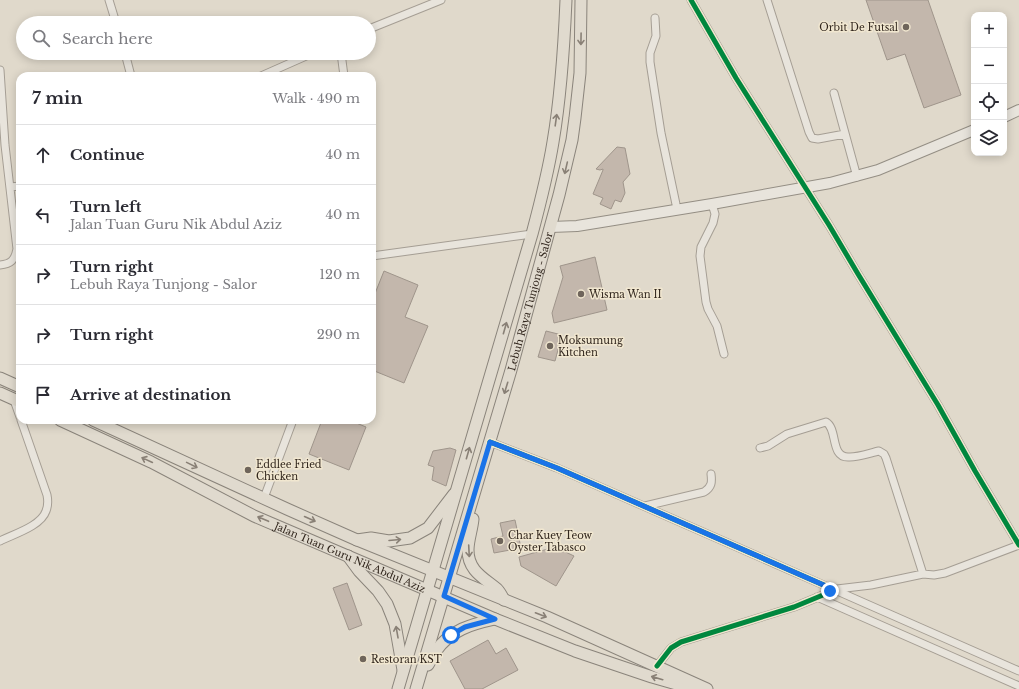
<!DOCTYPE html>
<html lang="en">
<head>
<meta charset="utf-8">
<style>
  body { margin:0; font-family:"Libre Baskerville",serif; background:#f7f7f7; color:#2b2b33 }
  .controls { position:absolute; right:12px; top:12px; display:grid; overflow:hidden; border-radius:8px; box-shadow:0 2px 10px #0003 }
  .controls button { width:36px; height:36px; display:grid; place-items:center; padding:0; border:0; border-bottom:1px solid #e1e1e2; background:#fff; color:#2b2b33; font:20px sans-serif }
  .stop { position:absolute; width:12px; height:12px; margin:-9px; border:3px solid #1a73e8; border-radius:50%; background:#fff }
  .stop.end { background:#1a73e8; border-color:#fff; box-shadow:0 1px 4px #0008 }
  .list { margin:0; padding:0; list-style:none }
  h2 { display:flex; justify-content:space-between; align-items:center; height:52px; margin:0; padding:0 16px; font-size:17px }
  h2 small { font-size:13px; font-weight:400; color:#7c7c81 }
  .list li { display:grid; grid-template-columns:26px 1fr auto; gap:12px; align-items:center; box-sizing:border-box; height:60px; padding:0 16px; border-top:1px solid #e1e1e2 }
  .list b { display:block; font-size:15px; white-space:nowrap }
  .list p { margin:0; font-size:13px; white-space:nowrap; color:#7c7c81 }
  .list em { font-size:13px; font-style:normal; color:#7c7c81 }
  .icon { flex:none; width:22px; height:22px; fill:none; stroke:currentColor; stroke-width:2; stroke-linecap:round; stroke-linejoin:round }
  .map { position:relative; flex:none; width:1019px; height:689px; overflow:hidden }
  .search { position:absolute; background:#fff; box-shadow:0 2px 10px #0003; left:16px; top:16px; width:360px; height:44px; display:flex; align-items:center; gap:10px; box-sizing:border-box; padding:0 14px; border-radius:22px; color:#7c7c81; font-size:15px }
  .panel { position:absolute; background:#fff; box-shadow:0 2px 10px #0003; left:16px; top:72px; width:360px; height:352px; border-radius:12px }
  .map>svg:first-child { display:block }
  .building { fill:#c3b7ac; stroke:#9f958b }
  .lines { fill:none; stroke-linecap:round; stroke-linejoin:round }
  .street-casing { stroke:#a59e94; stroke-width:9 }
  .secondary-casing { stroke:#948e84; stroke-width:12 }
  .primary-casing { stroke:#8a847b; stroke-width:13 }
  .street { stroke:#e8e4dc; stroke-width:7 }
  .secondary { stroke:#e8e4dc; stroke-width:10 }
  .primary { stroke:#e0dace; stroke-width:11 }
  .cycleway-casing { stroke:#f1e7d0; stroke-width:8 }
  .cycleway { stroke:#00873e; stroke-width:5 }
  .oneway { stroke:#898076 }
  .route { stroke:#1a73e8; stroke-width:5 }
  .poi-dot { fill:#6f655b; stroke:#f1e7d0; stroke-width:1.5 }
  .labels { text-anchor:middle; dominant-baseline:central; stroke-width:3; stroke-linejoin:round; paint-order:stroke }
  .poi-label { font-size:10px; fill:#32271e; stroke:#f1e7d0; text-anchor:start }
  .street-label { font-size:10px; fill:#32271e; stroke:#f1e7d0 }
</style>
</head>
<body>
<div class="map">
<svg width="1019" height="689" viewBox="0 0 1019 689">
  <rect width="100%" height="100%" fill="#e0d9cb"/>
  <path class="building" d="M866,0H928L961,95L924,108L905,54L887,60Z
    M617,147L625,148L630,174L623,182L625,193L621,202L615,200L611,209L600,204L603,198L593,194L603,170V169L600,170L596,169Z
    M595,257L607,310L554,323L552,313L563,277L560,266Z
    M384,271L418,285L405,317L428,326L404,383L372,370V301Z
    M546,331L562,335L555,361L538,357Z
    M322,420H349L366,427L349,470L309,454Z
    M450,448L456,450L446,486L432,480L434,467L428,465L433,451Z
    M515,520L521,548L494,553L491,539L503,536L500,523Z
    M555,547L574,556L556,586L521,566L519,557Z
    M347,583L362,625L349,630L333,588Z
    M488,640L496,654L506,648L518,670L482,689H465L450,661Z"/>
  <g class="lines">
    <defs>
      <path id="street" d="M109,0L116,23
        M691,0L736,78L829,225L858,274L938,405L975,471L1019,545
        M767,0L809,132L812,138L818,139L845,134
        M655,18L656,36L650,53V62L661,133L677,209
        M369,29L441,0
        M125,53L131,76
        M341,53L344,76
        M0,70L5,145L17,249C15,260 11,264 0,265
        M261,76L313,53
        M834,93L857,177
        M10,187L20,186
        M712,204L715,214L713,223L701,247L700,256L706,302L708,309L717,326L724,354
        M372,256L532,234
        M14,400L20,417
        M490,442L557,468L835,590L794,607L681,642L671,648L657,666
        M760,448L768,446L787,434L826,422C838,429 830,457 848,457C856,458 870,453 879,451L884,454L886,458L923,574
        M264,498L293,420
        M645,506L704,492C712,487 712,482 711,474
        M0,541C14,534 41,526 46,511C48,506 48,500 47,495L21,420
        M837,589L871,585L923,574L934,575L945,573L1019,545
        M835,590L1019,671
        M817,597L1019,686"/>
      <path id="secondary" d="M1004,117L1019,110
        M551,227L577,226L712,204L830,183L878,170L974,130"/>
      <g id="primary">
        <path d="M0,378L20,387"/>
        <path d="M0,393L20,402"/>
        <path id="s1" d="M60,420L151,462L254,516L495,619L575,651L652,677L694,689"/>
        <path d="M93,420L287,509L357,540L547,617L707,689"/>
        <path d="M473,519C472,530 468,540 468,550C468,571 484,578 497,589C500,592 502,596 504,600"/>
        <path d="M357,540L371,538L389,541L410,538L428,528L454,494"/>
        <path d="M348,556L359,571L378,591L387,604L395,624L403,670"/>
        <path d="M428,665C431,660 433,655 436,651C450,630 472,624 495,619"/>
        <path d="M398,689L532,234C540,204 548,173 553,142C561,95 564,48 566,0"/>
        <path id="s2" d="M416,689L511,370L559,195L572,140L575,118L580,73L581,0"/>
      </g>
    </defs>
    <use href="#street" class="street-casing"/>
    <use href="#secondary" class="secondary-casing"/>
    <use href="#primary" class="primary-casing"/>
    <use href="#street" class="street"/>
    <use href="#secondary" class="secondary"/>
    <use href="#primary" class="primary"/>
    <defs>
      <path id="cycleway" d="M691,0L736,78L829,225L858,274L938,405L975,471L1019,545
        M490,442L557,468L835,590L794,607L681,642L671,648L657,666"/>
    </defs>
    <use href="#cycleway" class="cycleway-casing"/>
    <use href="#cycleway" class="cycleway"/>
  </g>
  <defs><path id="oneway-shaft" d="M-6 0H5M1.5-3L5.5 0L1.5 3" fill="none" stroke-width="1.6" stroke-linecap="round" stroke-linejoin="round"/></defs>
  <g class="oneway">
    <use href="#oneway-shaft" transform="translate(581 39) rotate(91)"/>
    <use href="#oneway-shaft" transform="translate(556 120) rotate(-82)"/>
    <use href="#oneway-shaft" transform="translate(566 168) rotate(103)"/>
    <use href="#oneway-shaft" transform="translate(505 328) rotate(-74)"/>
    <use href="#oneway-shaft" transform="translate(506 388) rotate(107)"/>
    <use href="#oneway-shaft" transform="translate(468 453) rotate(-74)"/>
    <use href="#oneway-shaft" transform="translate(147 460) rotate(-155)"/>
    <use href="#oneway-shaft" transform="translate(192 465) rotate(26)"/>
    <use href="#oneway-shaft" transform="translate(263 519) rotate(-157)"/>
    <use href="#oneway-shaft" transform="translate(310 519) rotate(24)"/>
    <use href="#oneway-shaft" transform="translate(395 540) rotate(-5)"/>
    <use href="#oneway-shaft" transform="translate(469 551) rotate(87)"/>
    <use href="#oneway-shaft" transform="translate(541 615) rotate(21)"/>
    <use href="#oneway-shaft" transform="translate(397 632) rotate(-100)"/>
    <use href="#oneway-shaft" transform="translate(657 678) rotate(-164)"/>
  </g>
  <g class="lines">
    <path class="route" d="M451,635L465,627L495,619L444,596L490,442L557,468L835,590L830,591"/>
  </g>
  <g class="poi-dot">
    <circle cx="906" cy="27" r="4"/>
    <circle cx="581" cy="294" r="4"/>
    <circle cx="550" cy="346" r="4"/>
    <circle cx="248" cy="470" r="4"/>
    <circle cx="500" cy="541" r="4"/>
    <circle cx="363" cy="659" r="4"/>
  </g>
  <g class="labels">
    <g class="poi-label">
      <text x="898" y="27" text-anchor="end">Orbit De Futsal</text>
      <text x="589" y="294">Wisma Wan II</text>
      <text x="558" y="340">Moksumung<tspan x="558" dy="12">Kitchen</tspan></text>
      <text x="256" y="464">Eddlee Fried<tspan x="256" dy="12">Chicken</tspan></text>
      <text x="508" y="535">Char Kuey Teow<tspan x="508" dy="12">Oyster Tabasco</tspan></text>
      <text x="371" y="659">Restoran KST</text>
    </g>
    <g class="street-label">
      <text stroke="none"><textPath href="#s2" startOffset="404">Lebuh Raya Tunjong - Salor</textPath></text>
      <text stroke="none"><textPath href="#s1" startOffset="321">Jalan Tuan Guru Nik Abdul Aziz</textPath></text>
    </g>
  </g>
</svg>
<div class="controls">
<button>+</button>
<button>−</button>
<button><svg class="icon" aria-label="locate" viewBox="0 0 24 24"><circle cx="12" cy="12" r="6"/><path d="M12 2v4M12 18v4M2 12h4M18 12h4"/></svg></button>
<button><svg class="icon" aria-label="layers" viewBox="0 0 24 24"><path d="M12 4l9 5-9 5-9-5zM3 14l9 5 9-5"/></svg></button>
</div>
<div class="stop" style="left:451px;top:635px"></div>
<div class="stop end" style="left:830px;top:591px"></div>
<div class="search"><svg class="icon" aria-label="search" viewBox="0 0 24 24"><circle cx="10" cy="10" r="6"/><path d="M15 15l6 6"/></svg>Search here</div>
<section class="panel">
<h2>7 min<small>Walk · 490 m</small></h2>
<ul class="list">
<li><svg class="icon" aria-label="ahead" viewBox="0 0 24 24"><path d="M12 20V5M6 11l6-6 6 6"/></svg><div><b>Continue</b></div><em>40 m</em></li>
<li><svg class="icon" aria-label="left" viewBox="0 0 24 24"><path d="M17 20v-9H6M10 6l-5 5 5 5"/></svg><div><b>Turn left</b><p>Jalan Tuan Guru Nik Abdul Aziz</p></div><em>40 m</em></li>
<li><svg class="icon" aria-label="right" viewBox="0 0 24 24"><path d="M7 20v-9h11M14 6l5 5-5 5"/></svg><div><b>Turn right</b><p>Lebuh Raya Tunjong - Salor</p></div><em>120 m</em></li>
<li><svg class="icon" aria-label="right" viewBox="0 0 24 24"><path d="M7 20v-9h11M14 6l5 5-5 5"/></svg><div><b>Turn right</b></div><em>290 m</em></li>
<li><svg class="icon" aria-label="arrive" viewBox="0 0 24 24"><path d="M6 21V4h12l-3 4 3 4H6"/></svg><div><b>Arrive at destination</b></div></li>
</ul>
</section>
</div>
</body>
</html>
